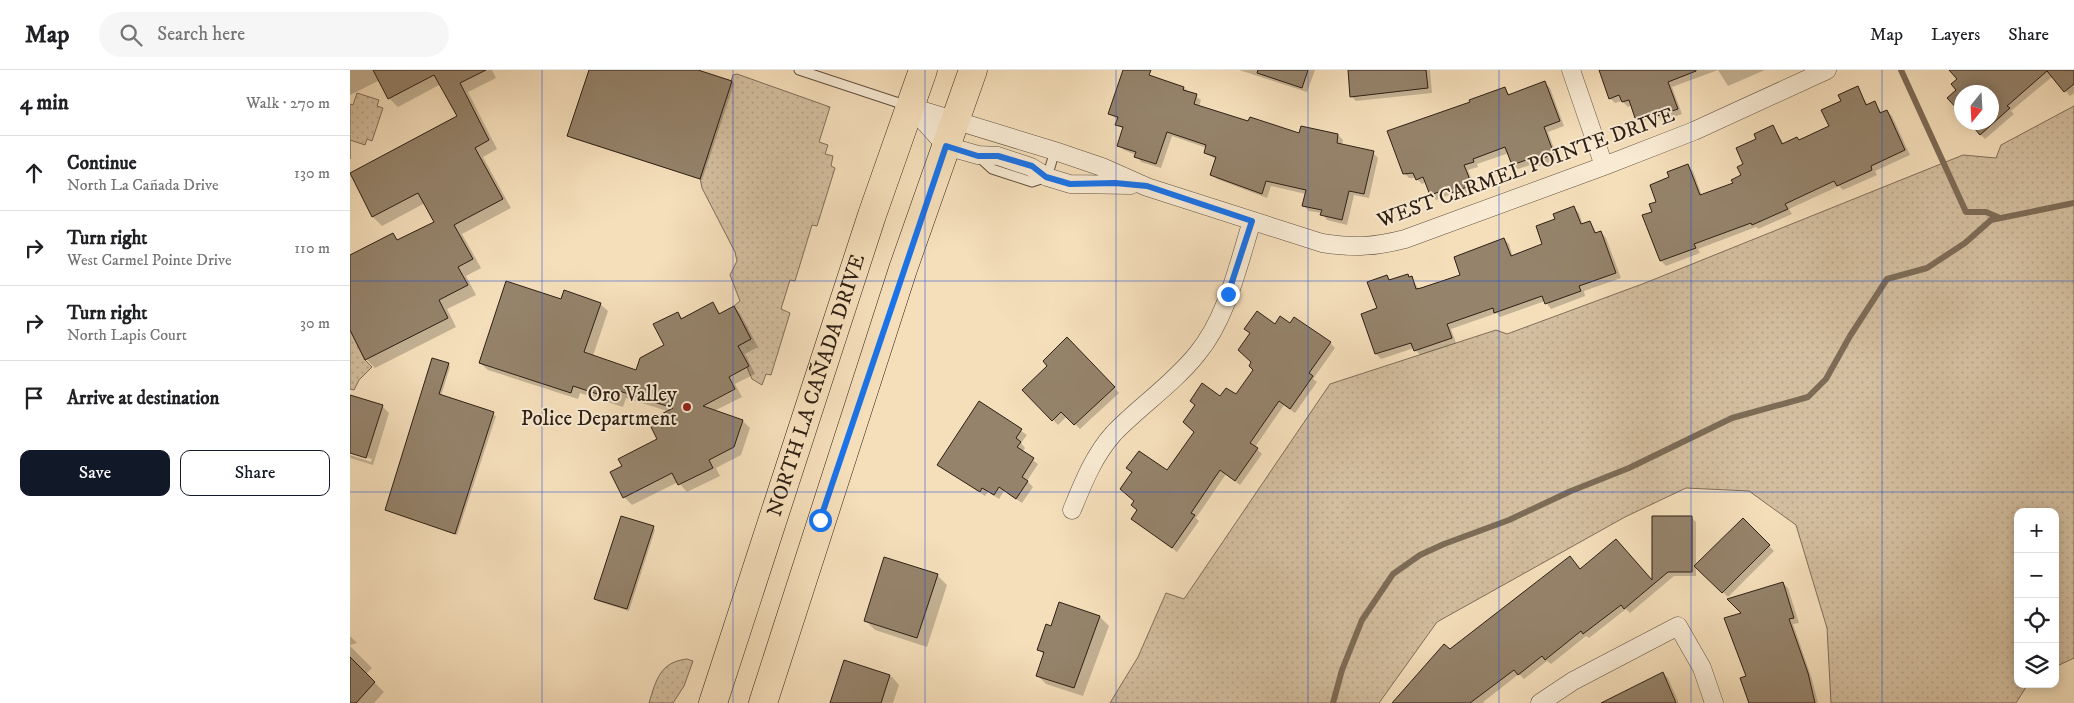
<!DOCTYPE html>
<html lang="en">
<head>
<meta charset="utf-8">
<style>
  body { margin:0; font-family:"IM FELL DW Pica",serif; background:#f6f6f6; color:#202124 }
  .controls { position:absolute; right:15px; bottom:15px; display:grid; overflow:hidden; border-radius:10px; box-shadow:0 2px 12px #0003 }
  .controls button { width:45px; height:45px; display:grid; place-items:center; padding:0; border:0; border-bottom:1px solid #e0e0e0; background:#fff; color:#202124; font:25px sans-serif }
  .compass { position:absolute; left:1604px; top:15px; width:45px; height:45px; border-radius:50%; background:#fff; box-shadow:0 2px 12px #0003; rotate:198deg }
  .stop { position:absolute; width:15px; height:15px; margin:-11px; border:4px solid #1a73e8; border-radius:50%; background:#fff }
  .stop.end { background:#1a73e8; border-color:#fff; box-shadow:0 1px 5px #0008 }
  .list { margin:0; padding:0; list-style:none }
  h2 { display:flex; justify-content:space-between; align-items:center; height:65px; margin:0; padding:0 20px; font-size:21px }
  h2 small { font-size:16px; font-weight:400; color:#757577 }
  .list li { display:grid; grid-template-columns:32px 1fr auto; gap:15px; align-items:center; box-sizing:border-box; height:75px; padding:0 20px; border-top:1px solid #e0e0e0 }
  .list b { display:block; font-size:19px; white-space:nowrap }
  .list p { margin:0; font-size:16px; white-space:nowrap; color:#757577 }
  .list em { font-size:16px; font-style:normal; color:#757577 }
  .actions { display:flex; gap:10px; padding:15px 20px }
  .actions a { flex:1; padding:11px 0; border:1px solid #111827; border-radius:10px; text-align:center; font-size:18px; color:#111827 }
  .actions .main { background:#111827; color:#fff }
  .icon { flex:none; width:28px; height:28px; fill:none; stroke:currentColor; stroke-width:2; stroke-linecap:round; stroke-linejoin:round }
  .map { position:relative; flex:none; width:1724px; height:633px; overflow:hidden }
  header { display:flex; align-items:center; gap:30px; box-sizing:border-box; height:70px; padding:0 25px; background:#fff; border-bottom:1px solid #e0e0e0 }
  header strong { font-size:24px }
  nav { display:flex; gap:28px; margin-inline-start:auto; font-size:18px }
  .search { width:350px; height:45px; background:#f6f6f6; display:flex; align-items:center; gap:12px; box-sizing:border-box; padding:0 18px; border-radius:28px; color:#757577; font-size:19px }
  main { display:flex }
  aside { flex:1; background:#fff }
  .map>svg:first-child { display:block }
  .grass { fill:url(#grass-dots); stroke:#806e5a }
  .shadow { fill:#0003 }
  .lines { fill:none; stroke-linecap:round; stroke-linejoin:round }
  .stream { stroke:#7d6b56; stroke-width:6 }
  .building { fill:#95836b; stroke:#2e1f14 }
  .service-casing { stroke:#604f3e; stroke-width:11 }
  .minor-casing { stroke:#604f3e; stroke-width:19 }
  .primary-casing { stroke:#2e1f14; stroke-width:29 }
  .service { stroke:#f8ead3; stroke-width:9 }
  .minor { stroke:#f8ead3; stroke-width:18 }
  .primary { stroke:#f5dfbb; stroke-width:28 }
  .route { stroke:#1a73e8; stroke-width:6 }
  .grid { fill:none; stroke:#1d4ed8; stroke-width:1; stroke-opacity:0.55 }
  .poi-dot { fill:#8f2418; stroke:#f8ead3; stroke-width:2 }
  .labels { text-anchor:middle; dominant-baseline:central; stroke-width:4; stroke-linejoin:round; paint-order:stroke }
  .street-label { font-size:21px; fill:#2e1f14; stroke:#f8ead3 }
  .poi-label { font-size:21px; fill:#2e1f14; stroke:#f8ead3; text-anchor:end }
</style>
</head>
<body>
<header>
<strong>Map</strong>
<div class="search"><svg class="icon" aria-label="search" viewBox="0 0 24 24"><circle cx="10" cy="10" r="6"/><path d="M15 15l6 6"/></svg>Search here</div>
<nav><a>Map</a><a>Layers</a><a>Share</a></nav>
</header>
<main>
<aside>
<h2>4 min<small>Walk · 270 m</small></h2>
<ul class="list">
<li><svg class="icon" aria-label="ahead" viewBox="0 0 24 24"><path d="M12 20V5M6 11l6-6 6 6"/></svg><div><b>Continue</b><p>North La Cañada Drive</p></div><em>130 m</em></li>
<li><svg class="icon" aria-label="right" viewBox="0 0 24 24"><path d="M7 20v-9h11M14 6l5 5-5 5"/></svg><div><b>Turn right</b><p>West Carmel Pointe Drive</p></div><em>110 m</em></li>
<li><svg class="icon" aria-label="right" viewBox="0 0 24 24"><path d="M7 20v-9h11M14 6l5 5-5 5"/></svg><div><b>Turn right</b><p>North Lapis Court</p></div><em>30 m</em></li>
<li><svg class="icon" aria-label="arrive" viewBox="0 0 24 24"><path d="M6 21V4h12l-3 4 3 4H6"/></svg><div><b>Arrive at destination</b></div></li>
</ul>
<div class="actions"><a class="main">Save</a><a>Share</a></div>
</aside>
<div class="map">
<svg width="1724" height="633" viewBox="0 0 1724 633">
  <defs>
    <pattern id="grass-dots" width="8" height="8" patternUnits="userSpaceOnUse" patternTransform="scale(1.25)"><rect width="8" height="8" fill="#d3be9f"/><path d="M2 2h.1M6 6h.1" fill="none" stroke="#b5a388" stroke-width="1.8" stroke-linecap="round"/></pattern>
  </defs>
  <rect width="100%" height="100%" fill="#f5dfbb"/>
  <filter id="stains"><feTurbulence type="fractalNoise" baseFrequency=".004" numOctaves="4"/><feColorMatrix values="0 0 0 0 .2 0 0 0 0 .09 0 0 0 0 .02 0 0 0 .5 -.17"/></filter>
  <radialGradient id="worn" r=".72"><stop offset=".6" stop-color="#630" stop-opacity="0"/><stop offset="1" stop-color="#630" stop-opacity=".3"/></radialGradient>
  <path class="grass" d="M387,4L480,37L469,72L478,75L475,84L483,86L481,96L485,98L467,156L462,155L445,211L440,210L431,239L440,243L421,305L416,304L412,315L402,309L388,276L401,269L384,236L390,231L380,205L387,191L385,182L352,118L350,108L383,5Z
    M7,23L29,30L27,36L33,38L22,71L17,69L15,75L0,70V89V34L3,35Z
    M1724,36V588L1705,597V442H1668V614H1678L1666,633H1481L1477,558L1446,455L1399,421L1336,418L1275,447L1087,552L1029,633H760L788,587L816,523L834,529L980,314L1146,260L1157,264L1295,213L1613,85L1646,88L1651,75Z
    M0,260L15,290L22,297L9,310L4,320L0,319Z
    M337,589L343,591L334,616L323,633H299C306,610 310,592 337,589Z"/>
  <path class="shadow" d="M0,0H142L146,8L118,22L147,79L133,87L161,138L112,164L131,198L116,206L126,225L97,239L106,257L25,298L16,289L0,257V187L43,165L49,171L86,153L75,133L32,156L23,147L0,104L109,46L91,14L48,37L39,28L30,10L0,25Z
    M240,0H343L382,12L384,14L352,110L221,68L219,65Z
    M774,0H786L834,18L851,30L849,37L899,53L950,65L952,57L988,65L993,70L992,75L1023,83L1028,88L1019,128L1004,125L997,155L977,150L972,143L959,141L954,136L956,124L921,116L917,128L867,109L862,104L867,90L855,83L857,78L822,66L811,98L791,92L786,85L774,80L769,75L774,60L767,54L768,50L760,44Z
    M889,0H965L957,22Z
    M999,0H1080L1082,23L1006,31L1001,26Z
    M1250,0H1415L1378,16L1368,0L1322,17L1332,44L1313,51L1308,46L1291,52L1286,47L1282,35L1278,37L1272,31L1265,33L1260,28Z
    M1601,0H1724V23L1720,26L1703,6L1661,41L1664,44L1635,69L1630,64L1642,52V22H1612L1607,20L1609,9Z
    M1195,13L1200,18L1214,56L1198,62L1208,89L1189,96L1186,93L1168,99L1163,94L1159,83L1127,94L1128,97L1118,100L1126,120L1107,127L1104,123L1086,130L1081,124L1076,112L1072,114L1066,108H1059L1054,103L1122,33L1155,19L1160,25Z
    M1507,18L1518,35L1524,32L1532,43L1537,41L1542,46L1560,85L1525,101L1527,105L1493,120L1489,116L1439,139L1442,144L1408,159L1406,157L1348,179L1350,183L1316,196L1311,191L1294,146L1304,142L1320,108L1338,96L1343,101L1352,126L1385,114L1392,106L1395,95L1407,69L1423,56L1434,74L1450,71L1480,57L1492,31Z
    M1224,138L1229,143L1233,155L1240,152L1247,164L1251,162L1256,168L1271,208L1234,221L1235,226L1201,239L1195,231L1150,247L1147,243L1101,259L1106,273L1070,285L1064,278L1031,289L1026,284L1012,245L1028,239L1037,206L1041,211L1062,208L1069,220L1112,205L1154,169L1159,174L1163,187L1194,175L1207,150Z
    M212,231L250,234L258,241L243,286L287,302L316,276L328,243L333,249L363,234L371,244L384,237L391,245L408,277L395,284L405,304L385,314L392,327L364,341L393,351L400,358L391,385L366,398L370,406L337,422L328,412L282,435L274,427L262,403L274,397L309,369L320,342L276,328L273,337L230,323L228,329L138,300L130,293Z
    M941,254L980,273L985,278L963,309L967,312L945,343L934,335L905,377L912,384L890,415L876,404L846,448L849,451L827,482L782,449L788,441L782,403L778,398L817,402L870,327L886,326L904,300L901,264L896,259Z
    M717,269L769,323L730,359L717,346L708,355L674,320L699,296Z
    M98,294L100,297L91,326L146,346L107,465L36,439Z
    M0,326L32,336L39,343L23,395L0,388V385L21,392L22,389L0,382Z
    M630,333L677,365L671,373L675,378L672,382L688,394L677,411L683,417L672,433L654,421L649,429L638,422L635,426L589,395Z
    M1341,447L1346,452V495L1393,449L1424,481L1378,527L1346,496V506H1324L1280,543L1276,539L1239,568L1236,566L1201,594L1197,591L1174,609L1169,604L1133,632L1135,633H1043L1100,580L1231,500L1303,513Z
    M303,457L305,460L279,541L247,531L245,528Z
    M587,505L597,515L577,577L525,560L515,550Z
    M1433,513L1438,518L1449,553L1443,554L1462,609L1468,633H1398L1392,609L1397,607L1394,543Z
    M710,534L750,547L759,556L733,626L696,614L687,605L694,585L689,580L702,558Z
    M0,566L7,573L0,575Z
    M0,576L22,598L16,604L34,622L24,633H0Z
    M495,592L542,607L549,615L543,633H482Z
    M1313,603L1318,608L1329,633H1264Z"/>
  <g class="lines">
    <path class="stream" d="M1551,0L1616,142H1636L1650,148
      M983,633L992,600L1012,550L1043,504L1070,485L1094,474L1159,450L1221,421L1279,398L1382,348L1458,327L1476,309L1500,266L1537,209L1577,198L1615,173L1641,150L1724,133"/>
  </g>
  <path class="building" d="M23,0H136L110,13L139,70L125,78L153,129L104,155L123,189L108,197L118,215L89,230L98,248L15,290L0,260V185L43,163L47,170L84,152L68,123L22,147L0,103L107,46L84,5L38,29Z
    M239,0H348L382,11L350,109L217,66Z
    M773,0H801L799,5L834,17L833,20L847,24L844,34L898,51L900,47L949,63L951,56L988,64L987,73L1024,81L1014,124L999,121L992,150L970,145L972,140L952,136L956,120L916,111L912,124L860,105L866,87L854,83L856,75L817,62L806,94L784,87L786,82L767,76L773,57L765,55L768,47L758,44Z
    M908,0H958L952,18L907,3Z
    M998,0H1076L1078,18L1000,27Z
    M1249,0H1346V1L1318,12L1328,39L1307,46L1305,41L1285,48L1279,30L1272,32L1269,25L1259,29Z
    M1599,0H1724V14L1714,22L1697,1L1657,36L1660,38L1630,65L1619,52H1642V22H1612V44L1597,28L1606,20L1601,14L1607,9Z
    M1195,11L1210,51L1194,57L1204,84L1183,92L1182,88L1162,95L1155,77L1123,89L1124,92L1114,95L1122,115L1101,123L1100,118L1080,125L1073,107L1066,110L1063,103L1053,104L1037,61L1120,32L1119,30L1155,17L1158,25Z
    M1508,16L1516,35L1525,31L1530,43L1537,40L1555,80L1521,96L1522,100L1487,116L1484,111L1435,134L1438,139L1402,155L1401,153L1344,174L1346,178L1310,191L1292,145L1302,142L1299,134L1306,132L1300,115L1319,107L1317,102L1338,94L1350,125L1383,113L1381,110L1391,105L1387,97L1393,94L1386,78L1406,69L1404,64L1423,55L1432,74L1447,67L1449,70L1479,56L1471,40L1491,31L1488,25Z
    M1224,136L1231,154L1240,151L1245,163L1251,161L1266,203L1229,216L1231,221L1195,234L1192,226L1144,243L1143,238L1097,254L1102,268L1064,281L1061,273L1025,284L1011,244L1027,238L1017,212L1037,205L1039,210L1058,204L1059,207L1062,206L1066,219L1071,218L1110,205L1104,187L1154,168L1161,186L1192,174L1186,156L1205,149L1203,144Z
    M156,211L211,229L214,220L251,233L234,282L286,300L290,288L314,275L303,254L328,242L331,249L363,232L369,244L384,236L401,269L388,276L399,296L379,307L385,319L353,336L393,350L384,377L359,390L363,398L328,415L322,403L273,428L260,402L272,396L268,389L307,369L298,351L323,338L269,321L266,330L223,316L221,323L129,293Z
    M907,241L925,254L930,246L940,253L944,247L981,272L959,303L963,306L940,339L929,331L900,373L908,378L885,411L870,400L841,443L845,445L822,478L781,449L787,440L781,435L784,431L770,419L782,402L776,398L789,381L817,400L844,362L833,352L845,335L840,331L852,313L870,326L876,318L886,324L903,300L899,296L901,292L888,280L900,263L894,259Z
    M717,267L765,317L724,355L711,342L702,351L672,320L697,296L693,291Z
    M82,288L99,293L89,324L144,342L105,464L35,440Z
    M0,325L33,335L16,388L0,383Z
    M629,331L672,359L666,368L671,372L667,377L684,388L672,407L678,411L666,429L649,417L644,425L632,418L630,422L587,395Z
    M271,446L304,456L277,539L244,529Z
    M1302,446H1342V502H1318L1274,539L1271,535L1233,564L1231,561L1195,590L1192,586L1168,605L1164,600L1120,633H1042L1094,574L1100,579L1220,486L1230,499L1266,469L1302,510Z
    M1393,448L1420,475L1372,523L1344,496Z
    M534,487L588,504L567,568L514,551Z
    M1433,512L1444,548L1439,549L1458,603L1465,633H1399L1390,608L1396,606L1374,548L1391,543L1377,529Z
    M709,532L750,546L724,618L686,606L694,582L687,580L696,554L701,556Z
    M0,587L25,612L6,633H0Z
    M494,590L540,605L531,633H480Z
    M1313,602L1326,633H1251Z"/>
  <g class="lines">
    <defs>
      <path id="service" d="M449,0L558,36
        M629,87L642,99L682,112L697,107L705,81"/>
      <path id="minor" d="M1221,0L1254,96
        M561,37L705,81L752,97L797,117L972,173C1004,178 1024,177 1055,169L1254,96L1344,61L1477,0
        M561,37L596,76L628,85L648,86L681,97L697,107L720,114L781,115
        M722,440C733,413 744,385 764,363C790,336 823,314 847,284C877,248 888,195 902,151
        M1190,633L1223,611L1328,556L1352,598L1364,633"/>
      <g id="primary">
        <path id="s1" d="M363,633L522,145L573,0"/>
        <path d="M413,633L553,199L623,0"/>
      </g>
    </defs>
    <use href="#service" class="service-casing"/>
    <use href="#minor" class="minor-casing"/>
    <use href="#primary" class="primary-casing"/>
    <use href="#service" class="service"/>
    <use href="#minor" class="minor"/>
    <use href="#primary" class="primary"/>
  </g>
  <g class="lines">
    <path class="route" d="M470,450L596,76L628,86H648L682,96L696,107L720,114L765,113L797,116L902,151L878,224"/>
  </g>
  <path class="grid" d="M192,0V633M383,0V633M575,0V633M766,0V633M958,0V633M1149,0V633M1341,0V633M1532,0V633M0,211H1724M0,422H1724"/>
  <circle class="poi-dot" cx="337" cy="337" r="5"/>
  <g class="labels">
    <g class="street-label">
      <text transform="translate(1176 98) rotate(-20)">WEST CARMEL POINTE DRIVE</text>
      <text stroke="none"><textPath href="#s1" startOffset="334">NORTH LA CAÑADA DRIVE</textPath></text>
    </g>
    <g class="poi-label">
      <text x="327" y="325">Oro Valley<tspan x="327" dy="24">Police Department</tspan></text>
    </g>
  </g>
  <rect width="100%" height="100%" filter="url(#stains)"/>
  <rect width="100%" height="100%" fill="url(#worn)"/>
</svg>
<div class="controls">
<button>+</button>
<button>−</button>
<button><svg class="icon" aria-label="locate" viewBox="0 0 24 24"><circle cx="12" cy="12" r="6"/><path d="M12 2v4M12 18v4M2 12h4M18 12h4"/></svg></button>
<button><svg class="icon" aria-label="layers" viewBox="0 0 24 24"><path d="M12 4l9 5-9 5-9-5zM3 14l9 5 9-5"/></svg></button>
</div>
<svg class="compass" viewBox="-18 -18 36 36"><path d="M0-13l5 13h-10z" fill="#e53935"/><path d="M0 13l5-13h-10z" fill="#757577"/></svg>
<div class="stop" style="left:470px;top:450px"></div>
<div class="stop end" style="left:878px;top:224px"></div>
</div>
</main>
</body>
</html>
